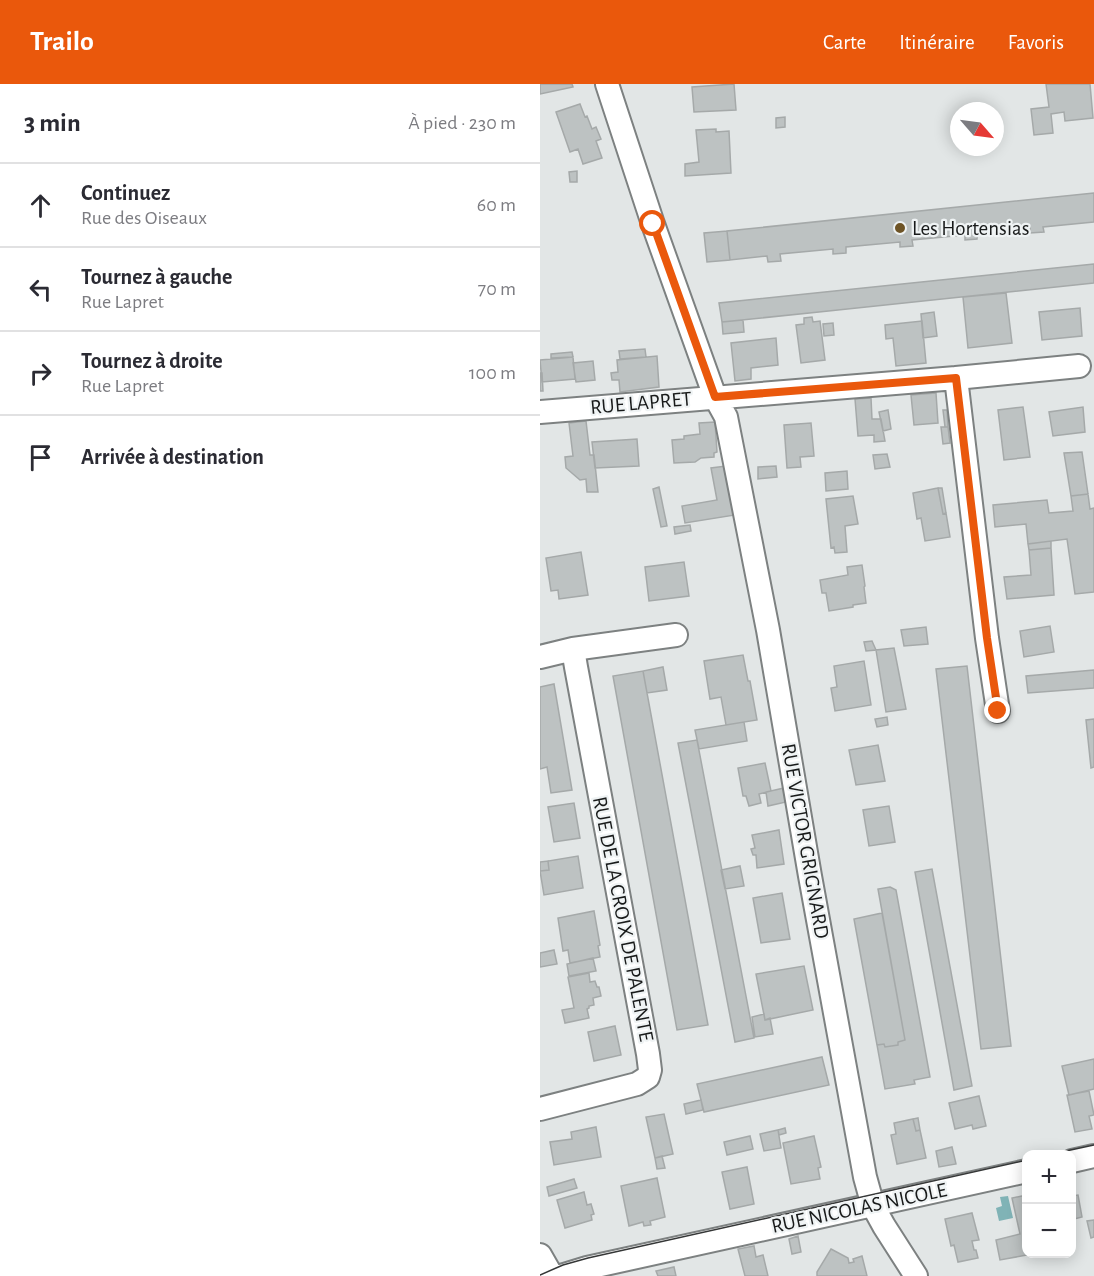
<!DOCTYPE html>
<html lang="fr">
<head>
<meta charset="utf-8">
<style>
  body { margin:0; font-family:"Alegreya Sans",sans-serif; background:#f7f7f7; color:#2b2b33 }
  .controls { position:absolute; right:18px; bottom:18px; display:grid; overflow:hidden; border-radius:12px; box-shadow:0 3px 15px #0003 }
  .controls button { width:54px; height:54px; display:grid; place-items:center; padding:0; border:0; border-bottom:2px solid #e1e1e2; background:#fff; color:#2b2b33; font:30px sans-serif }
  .compass { position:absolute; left:410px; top:18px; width:54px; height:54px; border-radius:50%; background:#fff; box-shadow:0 3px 15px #0003; rotate:118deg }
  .stop { position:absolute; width:18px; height:18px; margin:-14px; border:4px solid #ea580c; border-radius:50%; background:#fff }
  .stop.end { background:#ea580c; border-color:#fff; box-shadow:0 2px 6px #0008 }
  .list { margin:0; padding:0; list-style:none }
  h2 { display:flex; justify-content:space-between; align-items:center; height:78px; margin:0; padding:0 24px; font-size:26px }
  h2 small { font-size:20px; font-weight:400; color:#7c7c81 }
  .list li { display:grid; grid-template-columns:39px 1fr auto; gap:18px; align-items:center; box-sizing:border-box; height:84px; padding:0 24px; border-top:2px solid #e1e1e2 }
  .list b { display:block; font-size:22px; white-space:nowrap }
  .list p { margin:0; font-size:20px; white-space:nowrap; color:#7c7c81 }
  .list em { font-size:20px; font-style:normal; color:#7c7c81 }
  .icon { flex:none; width:33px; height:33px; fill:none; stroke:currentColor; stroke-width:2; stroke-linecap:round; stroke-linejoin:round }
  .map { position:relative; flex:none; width:554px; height:1192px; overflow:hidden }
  header { display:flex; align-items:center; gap:36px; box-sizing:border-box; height:84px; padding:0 30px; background:#ea580c; color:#fff }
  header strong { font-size:28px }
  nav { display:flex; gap:33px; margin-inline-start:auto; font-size:21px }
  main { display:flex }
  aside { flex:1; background:#fff }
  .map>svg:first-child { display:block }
  .water { fill:#80b3b6 }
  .building { fill:#bdc2c2; stroke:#a5a9a9; stroke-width:1.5 }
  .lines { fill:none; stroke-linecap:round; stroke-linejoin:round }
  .minor-casing { stroke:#7d8181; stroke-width:26 }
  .minor { stroke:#fff; stroke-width:22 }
  .tram { stroke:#353737; stroke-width:1.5 }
  .route { stroke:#ea580c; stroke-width:8 }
  .poi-dot { fill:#6e5426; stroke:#eff3f4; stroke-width:2 }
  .labels { text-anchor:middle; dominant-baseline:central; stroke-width:4.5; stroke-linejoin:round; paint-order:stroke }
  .poi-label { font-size:21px; fill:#181a1a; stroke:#eff3f4; text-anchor:start }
  .street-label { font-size:21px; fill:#181a1a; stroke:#eff3f4 }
</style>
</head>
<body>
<header>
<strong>Trailo</strong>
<nav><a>Carte</a><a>Itinéraire</a><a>Favoris</a></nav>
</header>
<main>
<aside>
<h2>3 min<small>À pied · 230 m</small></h2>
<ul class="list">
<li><svg class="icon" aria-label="ahead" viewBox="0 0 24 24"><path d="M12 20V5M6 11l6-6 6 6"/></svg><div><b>Continuez</b><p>Rue des Oiseaux</p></div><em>60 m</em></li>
<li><svg class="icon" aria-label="left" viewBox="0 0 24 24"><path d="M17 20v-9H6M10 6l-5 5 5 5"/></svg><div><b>Tournez à gauche</b><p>Rue Lapret</p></div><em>70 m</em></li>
<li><svg class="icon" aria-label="right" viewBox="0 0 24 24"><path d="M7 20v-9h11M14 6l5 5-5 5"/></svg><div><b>Tournez à droite</b><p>Rue Lapret</p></div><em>100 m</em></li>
<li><svg class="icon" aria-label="arrive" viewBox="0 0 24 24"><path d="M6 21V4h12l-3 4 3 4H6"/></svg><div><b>Arrivée à destination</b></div></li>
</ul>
</aside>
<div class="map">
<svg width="554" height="1192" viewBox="0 0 554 1192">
  <rect width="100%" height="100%" fill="#e2e6e6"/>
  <path class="water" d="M468,1112L473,1134L459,1137L456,1124L462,1122L460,1113Z"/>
  <path class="building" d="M0,0H32L33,3L0,10Z
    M194,0L196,26L154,28L152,3Z
    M506,0H550L553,34L525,37L524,28L511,30L513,49L494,51L491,25L509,23Z
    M40,20L45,33L47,32L52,45L56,43L61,55L56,57L62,74L43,80L38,65L30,68L16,28Z
    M245,33V43L236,44V34Z
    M176,45V48L189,47L191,89L145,92V80L159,78L156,46Z
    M37,87V98H30L29,88Z
    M554,109V138L503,143L504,148L490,149V144L437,150V155L425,156V151L372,156L373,162L360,163V158L306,163V169L293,170V165L240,170L241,177L228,178L227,172L190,176L187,147Z
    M187,147L190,176L167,178L164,149Z
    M554,180V199L279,228L182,238L179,219Z
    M466,209L472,259L428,264L423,213Z
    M540,224L542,252L502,256L499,228Z
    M394,228L397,252L383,254L381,230Z
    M272,233L273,238L280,237L285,276L261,279L256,241L264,240V234Z
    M203,236L204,248L183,250L182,238Z
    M382,237L386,279L356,282L353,254L346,255L345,241Z
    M293,239L294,251L284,252L283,240Z
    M236,254L238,281L211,284V295L195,297L191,259Z
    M105,265L106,273L80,275L79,267Z
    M32,268L33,273L11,274V270Z
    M117,272L119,303L80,308L79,296H72L71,289L78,288L77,276Z
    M33,273L35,295L2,298L0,276Z
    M53,277L55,296L36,298L33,279Z
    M0,289H2L3,307H0Z
    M396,309L398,339L374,341L371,311Z
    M331,314L332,335H341L345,357L334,358V351L318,352L315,315Z
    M483,323L490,373L464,376L458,326Z
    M543,323L545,348L513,352L509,328Z
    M348,326L351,345L343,347L339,328Z
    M403,326H407L408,343H405Z
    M46,337L50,371H54L58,408H47L46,395L40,396L26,384L25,373L33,372L29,339Z
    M175,338L177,368L174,369V373L161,374L155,378L134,379L132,356L144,355V352L160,350L159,339Z
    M271,339L274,372L260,373L261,383L247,384L244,341Z
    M401,343H408L410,359L403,360Z
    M97,355L99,382L55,384L52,358Z
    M542,368L548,410L531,412L524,369Z
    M347,370L350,383L335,385L333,371Z
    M186,382L195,431L145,439L142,422L177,416L171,384Z
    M236,382L237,393L218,395V383Z
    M307,387L308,405L286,407L285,389Z
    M119,403L127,442L121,443L113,405Z
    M398,404L403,430L406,429L410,453L385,457L381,434L377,435L373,409Z
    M398,404H402L406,429L403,430Z
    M548,410L550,425L554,424V508L535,510L527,455L488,460L486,440L455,443L453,421L507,416L509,429L533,427L531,412Z
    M313,412L318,440L305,442L307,468L295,469L294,463L291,464L286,415Z
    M150,441L151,447L135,450L134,443Z
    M511,457V464L489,466L488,460Z
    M511,464L514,511L467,515L464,493L491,491L489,466Z
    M41,468L48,511L19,515L18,506L11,507L6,474Z
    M144,478L149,512L109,517L105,483Z
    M322,481L325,502L324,503L326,519L313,521V523L289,527L286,509H282L280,496L308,491L307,483Z
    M510,542L514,568L484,573L480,547Z
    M386,543L388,560L364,562L361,546Z
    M332,557L336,566L326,567L324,558Z
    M354,564L366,625L346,628L336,566Z
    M203,571L208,597H210L217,636L186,641L181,613L170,615L164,577Z
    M324,577L331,621L295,627L291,604L297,603L294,582Z
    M427,582L471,962L441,965L396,585Z
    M123,583L127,606L107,609L103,587Z
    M554,586V604L488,609L486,592Z
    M103,587L168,941L137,946L73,592Z
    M14,600L32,706L11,709L7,683L0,685V603Z
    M347,633L348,641L337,643L335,635Z
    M554,635V683L551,684L546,636Z
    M204,638L207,657L159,665L155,646Z
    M157,656L214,954L195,958L138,659Z
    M338,661L345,697L316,701L309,666Z
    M225,679L231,707L219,710L221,719L209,722L206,712H203L198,684Z
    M244,704L246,718L228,722L226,708Z
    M34,719L40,754L14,758L8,723Z
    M349,722L355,758L329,762L323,726Z
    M239,746L244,780L217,784L216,771H213L211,765L215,764L212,751Z
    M38,772L43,804L4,811L0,787L9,786L8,777Z
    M8,777L9,786L0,787V778Z
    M200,782L204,802L185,805L181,786Z
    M392,785L432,1002L414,1006L375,788Z
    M350,803L356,806L390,993L374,996L375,1000L345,1005L337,961L344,960L345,963L358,961V958L365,956L338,805Z
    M242,809L250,855L221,859L213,814Z
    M54,827L60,861L58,862L60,873L30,879L28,866L23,867L18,834Z
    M342,829L365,956L358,958V961L345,963L344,960L337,961L314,835Z
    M14,866L17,880L0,883V869Z
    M53,874L56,887L29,892L27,880Z
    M264,882L273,926L225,936L216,890Z
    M49,889L50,898L55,897L57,903H59L61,912L53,914L54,921L49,922V924L47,925L49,934L25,939L22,926L34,924L28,893Z
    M224,930L225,936L230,934L233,950L215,953L212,933Z
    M75,942L81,971L54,977L48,948Z
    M282,973L289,1001L164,1028L157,1000Z
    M554,975V1005L529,1011L522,982Z
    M549,1007L554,1031L549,1032L552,1045L535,1048L527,1011Z
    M439,1012L446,1042L433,1045L432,1041L415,1045L409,1019Z
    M161,1016L163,1026L146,1030L144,1020Z
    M124,1030L133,1070L115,1074L106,1033Z
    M378,1034L380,1046L376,1047L373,1035Z
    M373,1035L376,1047L380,1046L386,1074L357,1080L351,1051L356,1050L354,1039Z
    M56,1043L61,1073L14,1081L10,1058L32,1055L31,1048Z
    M245,1044L246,1049L239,1051L238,1046Z
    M238,1046L241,1064L224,1067L220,1050Z
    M210,1052L213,1065L187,1071L184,1058Z
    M274,1052L281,1083L278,1084L280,1095L251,1100L243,1059Z
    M412,1063L416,1080L399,1083L396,1067Z
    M122,1072L125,1084L117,1085L115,1074Z
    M207,1083L214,1120L190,1125L182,1088Z
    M117,1094L125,1133L110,1137L111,1141L104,1142L103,1138L89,1142L81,1102Z
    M34,1095L37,1104L9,1112L7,1103Z
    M44,1108L47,1121L51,1120L54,1130L51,1131L52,1136L25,1144L17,1116Z
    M487,1111V1170H492L460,1176L456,1156L480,1150L472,1114Z
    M538,1111L542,1133L534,1135L535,1138H533L535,1148L532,1149V1112Z
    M432,1129L439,1156L432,1157L434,1166H436L438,1174L418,1178L414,1161L411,1162L405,1135Z
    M554,1136V1153L551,1154L547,1137Z
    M258,1152L261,1168L252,1170L249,1155Z
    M214,1162L216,1173L223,1171L228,1192H205L198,1165Z
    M291,1165L308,1174L309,1179L314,1178L313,1175L322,1172L327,1192H277V1188Z
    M134,1183L136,1192H118L116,1187Z"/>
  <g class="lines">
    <defs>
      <path id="minor" d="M67,0L113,140L175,313L186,333L228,546L270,792L325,1093L333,1122L344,1142L376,1192
        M416,294L539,282
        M0,328L416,294L447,554L458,627
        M0,573L33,565L136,551
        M0,1025L97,1000L108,993L110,986L108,970L36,583L33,565
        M532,1077L554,1072
        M0,1171L12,1192
        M21,1192L47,1184L487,1087"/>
    </defs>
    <use href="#minor" class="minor-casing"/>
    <use href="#minor" class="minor"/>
    <path class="tram" d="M512,1070L554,1061
      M0,1191L23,1181L48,1174L487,1076"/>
  </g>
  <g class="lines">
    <path class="route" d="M113,140L175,313L416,294L447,554L458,627"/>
  </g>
  <circle class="poi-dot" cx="360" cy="144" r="6"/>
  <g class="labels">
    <g class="poi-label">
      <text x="372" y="144">Les Hortensias</text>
    </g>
    <g class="street-label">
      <text transform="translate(101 319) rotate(-5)">RUE LAPRET</text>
      <text transform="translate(265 757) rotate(80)">RUE VICTOR GRIGNARD</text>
      <text transform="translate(83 835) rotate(79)">RUE DE LA CROIX DE PALENTE</text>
      <text transform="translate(319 1124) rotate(-12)">RUE NICOLAS NICOLE</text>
    </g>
  </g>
</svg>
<div class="controls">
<button>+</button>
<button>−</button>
</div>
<svg class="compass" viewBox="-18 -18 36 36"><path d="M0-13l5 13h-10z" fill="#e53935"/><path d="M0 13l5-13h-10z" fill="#7c7c81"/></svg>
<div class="stop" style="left:113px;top:140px"></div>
<div class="stop end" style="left:458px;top:627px"></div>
</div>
</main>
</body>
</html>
